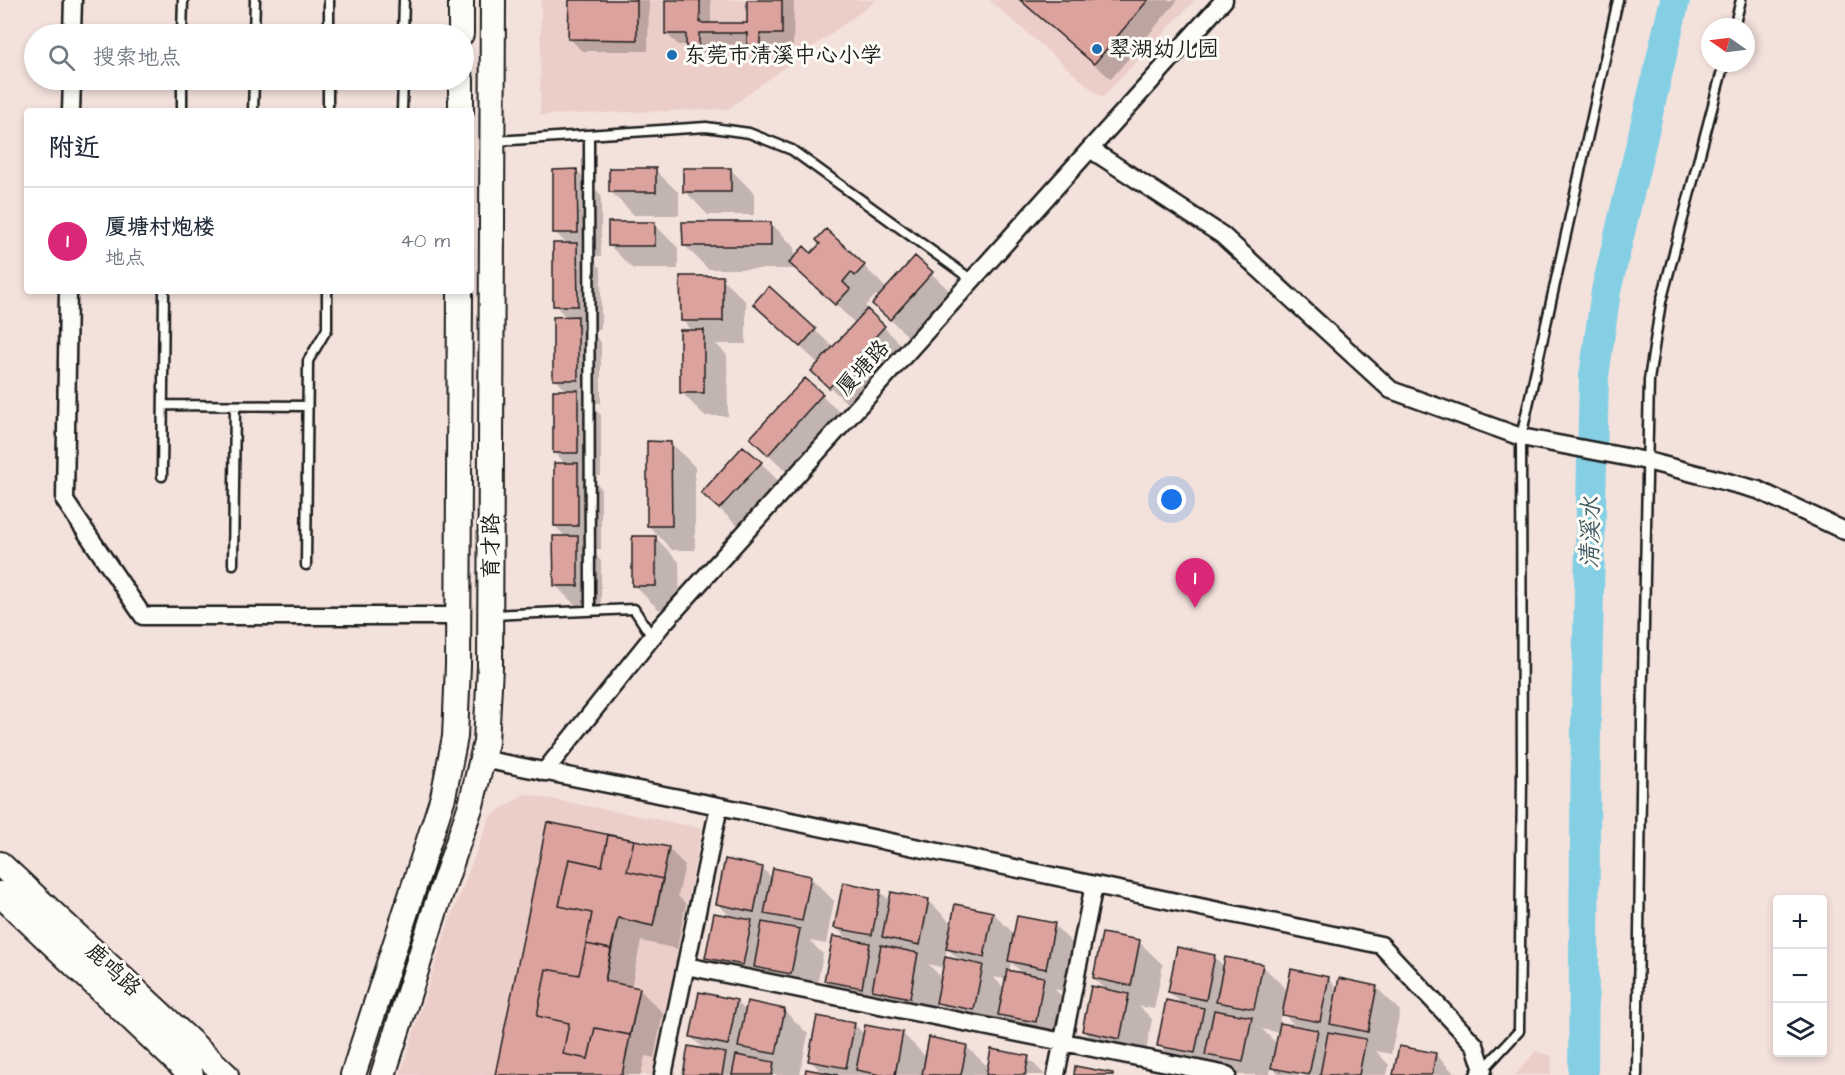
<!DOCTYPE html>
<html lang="zh">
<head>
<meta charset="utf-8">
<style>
  body { margin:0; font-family:"Architects Daughter","LXGW WenKai TC",sans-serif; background:#f2f2f3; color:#1f2937 }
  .controls { position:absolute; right:18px; bottom:18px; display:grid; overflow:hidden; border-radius:6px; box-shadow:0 3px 9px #0003 }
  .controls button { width:54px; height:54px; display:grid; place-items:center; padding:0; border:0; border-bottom:2px solid #e0e1e3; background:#fff; color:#1f2937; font:30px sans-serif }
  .compass { position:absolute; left:1701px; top:18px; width:54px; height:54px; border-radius:50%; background:#fff; box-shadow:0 3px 9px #0003; rotate:284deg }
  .you { position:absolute; left:1172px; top:500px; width:21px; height:21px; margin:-15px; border:4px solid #fff; border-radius:50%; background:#1a73e8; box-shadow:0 0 0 9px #1a73e833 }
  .badge { display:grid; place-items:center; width:39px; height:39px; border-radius:50%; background:#db2777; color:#fff; font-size:20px; font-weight:700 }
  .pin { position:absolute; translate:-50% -50px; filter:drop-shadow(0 2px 3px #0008) }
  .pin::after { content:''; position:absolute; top:32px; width:21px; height:18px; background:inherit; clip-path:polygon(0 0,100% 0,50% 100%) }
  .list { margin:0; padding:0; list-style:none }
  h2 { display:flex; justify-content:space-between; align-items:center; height:78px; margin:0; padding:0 24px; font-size:26px }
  h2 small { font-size:20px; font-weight:400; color:#747a83 }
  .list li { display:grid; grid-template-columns:39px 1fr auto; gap:18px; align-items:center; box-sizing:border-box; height:108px; padding:0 24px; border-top:2px solid #e0e1e3 }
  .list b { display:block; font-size:22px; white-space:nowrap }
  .list p { margin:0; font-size:20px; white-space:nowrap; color:#747a83 }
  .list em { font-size:20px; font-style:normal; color:#747a83 }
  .icon { flex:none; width:33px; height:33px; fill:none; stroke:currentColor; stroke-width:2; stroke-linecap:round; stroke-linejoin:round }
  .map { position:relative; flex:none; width:1845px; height:1075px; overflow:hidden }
  .search { position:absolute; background:#fff; box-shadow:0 3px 9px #0003; left:24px; top:24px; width:450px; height:66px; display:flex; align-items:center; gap:15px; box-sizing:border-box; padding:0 21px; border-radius:33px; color:#747a83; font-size:22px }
  .panel { position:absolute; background:#fff; box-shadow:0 3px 9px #0003; left:24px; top:108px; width:450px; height:186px; border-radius:6px }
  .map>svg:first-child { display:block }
  .built { fill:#eccec9 }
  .shadow { fill:#0003; fill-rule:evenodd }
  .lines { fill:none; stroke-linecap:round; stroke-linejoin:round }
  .river { stroke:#85cfe5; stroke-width:30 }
  .building { fill:#dca29e; stroke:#1c1c1c; stroke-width:1.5 }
  .lane-casing { stroke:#1c1c1c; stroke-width:13 }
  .street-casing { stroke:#1c1c1c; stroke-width:21 }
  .secondary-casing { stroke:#1c1c1c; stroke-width:28 }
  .lane { stroke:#fdfcf7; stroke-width:8 }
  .street { stroke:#fdfcf7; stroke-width:16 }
  .secondary { stroke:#fdfcf7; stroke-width:24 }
  .poi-dot { fill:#1f6fb2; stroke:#fdfcf7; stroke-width:2 }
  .labels { text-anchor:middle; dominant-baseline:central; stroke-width:6; stroke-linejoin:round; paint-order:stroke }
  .poi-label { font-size:22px; fill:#1c1c1c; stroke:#fdfcf7; text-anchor:start }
  .street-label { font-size:22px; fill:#1c1c1c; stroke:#fdfcf7 }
  .water-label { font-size:24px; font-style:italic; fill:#415b62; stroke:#fdfcf7 }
</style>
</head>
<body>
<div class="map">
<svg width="1845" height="1075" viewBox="0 0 1845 1075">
  <rect width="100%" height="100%" fill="#f3e1dc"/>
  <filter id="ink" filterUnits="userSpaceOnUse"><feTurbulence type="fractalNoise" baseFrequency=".0167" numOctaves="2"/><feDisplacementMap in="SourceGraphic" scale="12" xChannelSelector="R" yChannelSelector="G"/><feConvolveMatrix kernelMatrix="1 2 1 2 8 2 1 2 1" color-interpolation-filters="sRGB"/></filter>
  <g filter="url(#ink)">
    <path class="built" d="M541,0H877L728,109L540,115Z
      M989,0H1195L1102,98Z
      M525,794L702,828L653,1075H400L446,930L490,816Z
      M1536,1051L1552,1056L1551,1075H1515Z"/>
    <path class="shadow" d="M570,0H649L648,51H582L570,39Z
      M666,0H711V24L749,25V0H794L793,46H772L771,61H761L749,49V45L711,44V61L700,60L688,48V45H678L666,33Z
      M1020,0H1178L1111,79Z
      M730,169L754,193V215H708L685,191Z
      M655,170L679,193V215H634L610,191Z
      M577,171L601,195V256H588L601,268V329H588L601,342V403H588L601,415V476H589L601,488V549H589L601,561V609H579L555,585L567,538L555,526L566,464L555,453L567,391L555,379L567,318L555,305L567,244L555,232Z
      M771,223L794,247L795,259L811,256L864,266L887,289L915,258L956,297L915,343L874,304L879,298L876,295L865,306L873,314L871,315L907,350L854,410L813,371L819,364L779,327L815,330L834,348L856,324L795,266V269H708L684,245Z
      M654,224L678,248V269H633L609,245Z
      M722,278L746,302V344H716L727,355L728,416H705L681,392L693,331L682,320Z
      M822,395L846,419L792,477L752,438Z
      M671,443L695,467V550H672L649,526Z
      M761,463L784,487L744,532L703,493Z
      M656,538L679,562L680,609H658L634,585Z
      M669,849L685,865L678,896L686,904L677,949L641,941L631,988L639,989L663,1013L654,1058L645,1056L641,1075H497Z
      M762,868L773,879L810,877L834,901L826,944L810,941L823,954L815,997L731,981L707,957L731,917L718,904Z
      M880,891L891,902L928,900L953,925L993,913L1015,935L1054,925L1078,949L1070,992L1054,989L1068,1002L1059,1045L1023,1038L1001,1016L997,1033L961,1026L937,1001L933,1021L849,1004L825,981L849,941L836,927ZM947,948L961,962L945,959ZM1011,962L1023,974L1009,972ZM928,964L944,968L942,978ZM993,977L1006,979L1004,988Z
      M1139,942L1163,965L1154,1009L1139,1006L1152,1019L1144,1062L1108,1055L1084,1031L1107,991L1094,978Z
      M1214,956L1224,967L1262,965L1288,991L1328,978L1338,989L1376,987L1400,1011L1391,1054L1376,1051L1389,1065L1387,1075H1280L1271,1065L1269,1075H1228L1182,1069L1159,1045L1183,1005L1169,992ZM1281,1012L1297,1027L1279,1024ZM1262,1029L1280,1033L1278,1045Z
      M736,1001L747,1012L784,1010L808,1034L800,1075H684L705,1050L691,1037Z
      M854,1024L865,1035L902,1033L927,1058L966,1046L989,1068L1028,1058L1045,1075H807L823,1074L810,1060Z
      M1436,1055L1456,1075H1395Z"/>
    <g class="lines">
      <path class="river" d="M1583,1075L1586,721L1594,376L1606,291L1675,0"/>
    </g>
    <path class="building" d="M569,0H637V40L568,39Z
      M665,0H700V23H747V0H782V34H760V49H747V33H699V49H686V34H665Z
      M1020,0H1148L1094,64Z
      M609,168H656V192H609Z
      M683,168H731V192H683Z
      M577,169L578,233H553V170Z
      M608,222H655V246H608Z
      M682,222H771V246H683Z
      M826,229L865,265L855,276L851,272L843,282L850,289L835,305L789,263L804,246L811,253L820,244L816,240Z
      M553,243H577L578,306H553Z
      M915,256L933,272L890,320L872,304Z
      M680,276H723V321H681Z
      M769,286L816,329L800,347L753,304Z
      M867,309L885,326L829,388L811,371Z
      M578,316V380H553V317Z
      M680,330H704V393H680Z
      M805,378L823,394L768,455L750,438Z
      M553,390H578V453H553Z
      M647,441L671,442L672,526H647Z
      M743,446L762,462L719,509L701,493Z
      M554,463H578V526H554Z
      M553,536H578V586H554Z
      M632,536H656V586H632Z
      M547,822L669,847L653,926L618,918L605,981L640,988L622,1075H495Z
      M608,835L634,840L627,871L663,879L653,926L618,918L611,949L586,944L592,913L559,906L569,859L602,866Z
      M725,859L763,867L754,912L716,904Z
      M773,868L811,876L802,921L764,914Z
      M843,882L881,890L872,935L834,928Z
      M891,892L929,899L920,945L882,937Z
      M955,904L993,912L984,957L946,949Z
      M714,913L752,920L743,965L705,958Z
      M1017,916L1055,923L1046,969L1008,961Z
      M762,922L800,929L791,974L754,967Z
      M1102,933L1140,940L1131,986L1093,978Z
      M833,936L870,943L862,988L824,981Z
      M586,944L611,949L605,981L640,988L630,1035L595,1028L588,1059L563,1054L569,1023L537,1016L546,969L579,975Z
      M881,945L918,953L910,998L872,990Z
      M1177,947L1215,955L1206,1000L1168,992Z
      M945,957L983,965L974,1010L936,1003Z
      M1225,957L1263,964L1254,1009L1216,1002Z
      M1291,969L1329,977L1320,1022L1282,1015Z
      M1007,970L1044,977L1036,1022L998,1015Z
      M1339,978L1377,986L1368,1032L1330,1024Z
      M1091,986L1129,994L1120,1039L1082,1031Z
      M699,992L737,1000L728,1045L690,1037Z
      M1166,1000L1204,1008L1195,1053L1157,1046Z
      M747,1001L785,1009L776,1054L738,1047Z
      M1214,1010L1252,1017L1243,1062L1205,1055Z
      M817,1016L855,1023L846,1068L808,1061Z
      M1280,1023L1318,1030L1309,1075L1271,1068Z
      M865,1025L903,1032L895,1075H881L856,1070Z
      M1328,1032L1366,1039L1359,1075H1320Z
      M929,1037L967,1045L961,1075H922Z
      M688,1046L726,1053L722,1075H683Z
      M1399,1046L1436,1053L1432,1075H1393Z
      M991,1049L1029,1056L1025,1075H986Z
      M736,1055L774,1062L772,1075H732Z
      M1075,1066L1113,1073V1075H1074Z
      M806,1069L838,1075H805Z"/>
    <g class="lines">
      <defs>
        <path id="lane" d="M1734,27L1741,0
          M182,34L183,0
          M254,34L255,0
          M329,34V0
          M403,34L404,0
          M182,111V80
          M253,111L254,80
          M328,111V80
          M402,111L403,80
          M589,135L590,610
          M496,141L706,127L749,133L792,150L972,280
          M163,405L307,406
          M162,476L164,291
          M233,564L235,406
          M306,565L308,361L327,329V291
          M491,615L634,609L652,637
          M1483,1070L1519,1031L1522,780L1521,437L1618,0
          M1637,1075L1642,722L1649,380L1661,302L1724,63"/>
        <path id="street" d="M72,34L73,0
          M71,111L72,80
          M1090,149L1222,235L1391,390L1521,437L1647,461L1758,490L1845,531
          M68,291L65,501L143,616H458
          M482,759L719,806L1381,945L1475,1045L1483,1070L1479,1075
          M544,772L661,626L1224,0
          M686,966L1227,1075
          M663,1075L719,806
          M1056,1075L1094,885"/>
        <path id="secondary" d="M461,34V0
          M461,111V80
          M0,864L226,1075
          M0,894L191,1075
          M353,1075L443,797L455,737L458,665L460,291
          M383,1075L436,907L471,805L486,742L490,667L493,0"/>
      </defs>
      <use href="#lane" class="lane-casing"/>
      <use href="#street" class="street-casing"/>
      <use href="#secondary" class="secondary-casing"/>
      <use href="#lane" class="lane"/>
      <use href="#street" class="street"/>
      <use href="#secondary" class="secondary"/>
    </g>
  </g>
  <g class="poi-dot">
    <circle cx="1097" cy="49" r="6"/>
    <circle cx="672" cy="55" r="6"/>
  </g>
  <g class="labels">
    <g class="poi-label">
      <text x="1109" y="49">翠湖幼儿园</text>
      <text x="684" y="55">东莞市清溪中心小学</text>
    </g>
    <g class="street-label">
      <text transform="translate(863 368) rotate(-48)">厦塘路</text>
      <text transform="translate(491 546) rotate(-90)">育才路</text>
      <text transform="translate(113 970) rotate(43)">鹿鸣路</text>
    </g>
    <g class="water-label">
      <text transform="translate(1591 533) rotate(-89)">清溪水</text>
    </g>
  </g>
</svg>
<div class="controls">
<button>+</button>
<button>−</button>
<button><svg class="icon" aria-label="layers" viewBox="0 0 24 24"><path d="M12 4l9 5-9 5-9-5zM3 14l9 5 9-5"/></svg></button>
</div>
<svg class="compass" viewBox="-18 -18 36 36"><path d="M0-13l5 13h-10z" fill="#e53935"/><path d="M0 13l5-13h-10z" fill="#747a83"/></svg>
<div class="you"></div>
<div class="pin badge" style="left:1195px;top:608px">1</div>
<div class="search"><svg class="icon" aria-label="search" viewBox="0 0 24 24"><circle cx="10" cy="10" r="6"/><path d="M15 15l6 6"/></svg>搜索地点</div>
<section class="panel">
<h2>附近<small></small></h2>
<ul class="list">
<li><span class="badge">1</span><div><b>厦塘村炮楼</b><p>地点</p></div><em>40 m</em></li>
</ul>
</section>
</div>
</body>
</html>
